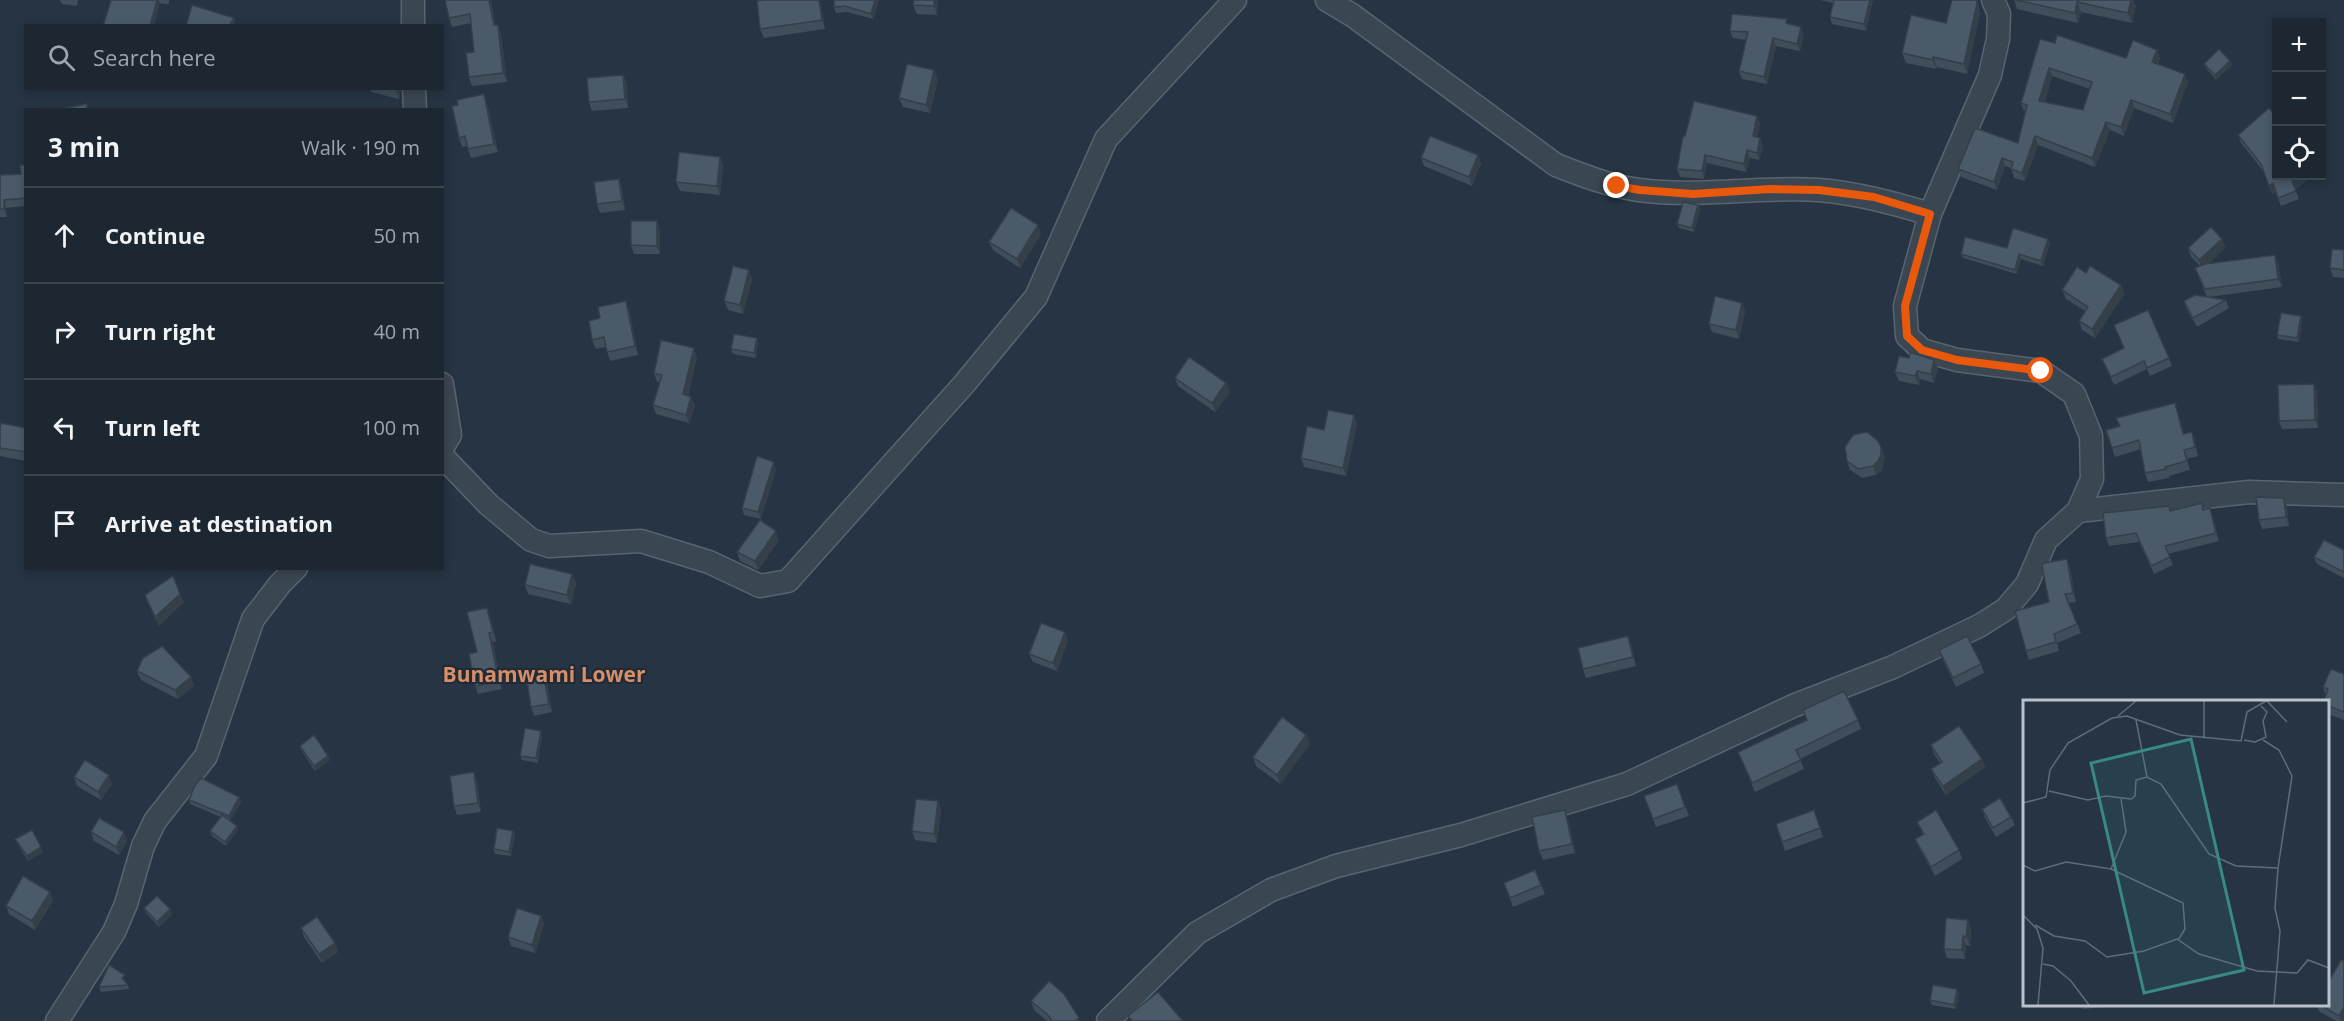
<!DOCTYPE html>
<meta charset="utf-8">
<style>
:root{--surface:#1c2732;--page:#29333e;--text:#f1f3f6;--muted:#a0a5ac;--line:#3a444d}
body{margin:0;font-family:"Open Sans",sans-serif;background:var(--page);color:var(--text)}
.controls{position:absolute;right:18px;top:18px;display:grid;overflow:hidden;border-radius:0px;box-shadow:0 3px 9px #0003}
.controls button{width:54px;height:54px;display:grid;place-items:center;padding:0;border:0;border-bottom:2px solid var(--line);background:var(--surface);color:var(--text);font:30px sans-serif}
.stop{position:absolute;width:18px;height:18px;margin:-14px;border:4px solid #ea580c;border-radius:50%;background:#fff}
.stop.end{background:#ea580c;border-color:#fff;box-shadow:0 2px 6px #0008}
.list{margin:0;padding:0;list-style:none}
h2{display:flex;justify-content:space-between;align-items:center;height:78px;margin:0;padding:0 24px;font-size:26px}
h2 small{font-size:20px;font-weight:400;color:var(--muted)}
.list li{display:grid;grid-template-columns:39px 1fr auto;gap:18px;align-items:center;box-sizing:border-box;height:96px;padding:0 24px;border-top:2px solid var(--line)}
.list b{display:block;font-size:22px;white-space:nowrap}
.list em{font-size:20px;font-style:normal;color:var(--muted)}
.icon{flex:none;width:33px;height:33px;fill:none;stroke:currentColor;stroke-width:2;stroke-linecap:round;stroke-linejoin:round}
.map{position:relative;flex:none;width:2344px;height:1021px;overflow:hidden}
.search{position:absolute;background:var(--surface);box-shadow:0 3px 9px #0003;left:24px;top:24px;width:420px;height:66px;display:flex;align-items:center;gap:15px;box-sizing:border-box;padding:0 21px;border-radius:0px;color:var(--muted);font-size:22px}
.panel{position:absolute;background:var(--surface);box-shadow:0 3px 9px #0003;left:24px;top:108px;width:420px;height:462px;border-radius:0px}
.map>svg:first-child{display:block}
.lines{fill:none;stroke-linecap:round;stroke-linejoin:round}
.street-casing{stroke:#596470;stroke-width:25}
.street{stroke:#3a4652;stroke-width:22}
.wall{fill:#404d5a;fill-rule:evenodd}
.shaded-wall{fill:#343f4a}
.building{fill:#4a5a69;stroke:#343f4a;stroke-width:1.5;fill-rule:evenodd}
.route{stroke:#ea580c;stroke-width:8}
.labels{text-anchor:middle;stroke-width:4.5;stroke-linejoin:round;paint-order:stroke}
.quarter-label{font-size:21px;font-weight:bold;fill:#d88f66;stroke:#1f2b38}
.inset-road{fill:none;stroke:#606c7a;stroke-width:1.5}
.view{fill:#398986;fill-opacity:0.15;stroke:#398986;stroke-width:3}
.inset-edge{fill:none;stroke:#b8c1cc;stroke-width:3}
</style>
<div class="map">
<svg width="2344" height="1021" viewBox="0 0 2344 1021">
<rect width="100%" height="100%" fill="#263443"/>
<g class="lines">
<defs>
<g id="street">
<polyline points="413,0 413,26"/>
<path d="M1327 0 1352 15 1556 165C1584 176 1610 186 1639 190 1699 198 1759 186 1818 190 1857 193 1893 203 1930 214"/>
<polyline points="414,88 415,110"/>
<polyline points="442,384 450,435 442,448"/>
<polyline points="442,456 488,504 531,540 549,546 641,541 709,562 760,586 788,581 965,383 1036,297 1106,139 1235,0"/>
<polyline points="2078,511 2249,492 2344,495"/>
<polyline points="57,1021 114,932 126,904 143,846 155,821 206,756 253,619 280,584 296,568"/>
<polyline points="1108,1021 1197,933 1271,890 1336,866 1461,835 1627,784 1793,706 1893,667 1979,626 2006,609 2027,584 2046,540 2078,511 2092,479 2091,436 2074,394 2041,371 1957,360 1922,350 1907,336 1905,306 1930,214 1990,75 1998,39 1999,14 1993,0"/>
</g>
</defs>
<use href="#street" class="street-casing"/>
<use href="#street" class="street"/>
</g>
<g class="wall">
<polygon points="60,0 78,0 77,6 62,4"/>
<polygon points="111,0 169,0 169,4"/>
<polygon points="491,0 495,25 501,34 507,82 472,86 469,77 474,52 471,23 452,27 449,18"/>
<polygon points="763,0 820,0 825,29 764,38 760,29"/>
<polygon points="834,0 879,0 873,19 847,12 836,13 834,7"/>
<polygon points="914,0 938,0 937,15 917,14 913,5"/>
<polygon points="1820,0 1873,0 1866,31 1832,24 1830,17 1833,3"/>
<polygon points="2014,0 2133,0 2136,6 2132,23 2081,12 2078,23 2017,9"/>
<polygon points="1980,13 1967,74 1937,67 1936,69 1906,63 1902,53 1946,23"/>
<polygon points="1788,24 1804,34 1800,51 1776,46 1767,84 1742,79 1739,71 1747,40 1733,38 1730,31"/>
<path d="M2055 43 2126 58 2157 50 2160 59 2158 64 2188 82 2173 123 2134 108 2124 136 2110 130 2095 167 2038 145 2025 181 2014 178 2011 168 2005 166 1997 190 1961 177 1958 169 2018 143 2026 112 2024 111 2021 103ZM2052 76 2090 89 2083 110 2045 102Z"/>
<polygon points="2230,61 2232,65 2216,80 2206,68 2204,64"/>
<polygon points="623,75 627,84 628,108 592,111 589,102"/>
<polygon points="938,79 930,113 903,107 899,98"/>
<polygon points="370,88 401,88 399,99 371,92"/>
<polygon points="487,103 498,152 471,158 467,146 462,147 459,138"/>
<polygon points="1757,116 1760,124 1757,137 1763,146 1759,160 1750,158 1746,172 1707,163 1704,179 1680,177 1677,169 1685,136"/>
<polygon points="2238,135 2277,176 2314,176 2295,189 2299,199 2281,206 2275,191 2272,194 2264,172 2241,143"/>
<polygon points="1478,155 1481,164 1472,186 1424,166 1421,158"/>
<polygon points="720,157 723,165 720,195 680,191 676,182"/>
<polygon points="26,165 26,206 6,208 7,217 0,217 0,175 21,174"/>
<polygon points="619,179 622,188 625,210 600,213 597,204"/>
<polygon points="1700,209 1694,232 1679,228 1677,224"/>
<polygon points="657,221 660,230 660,254 634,254 631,245"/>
<polygon points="1041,234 1020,268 993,250 989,242"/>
<polygon points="2048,239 2050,243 2043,266 2021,259 2017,274 1963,258 1961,254 2007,248"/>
<polygon points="2222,239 2225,248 2208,264 2278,263 2282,287 2209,297 2226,300 2229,308 2197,327 2187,310 2184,301 2207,297 2195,268 2200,266 2191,257 2188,248"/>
<polygon points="2344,250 2344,278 2333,277 2330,268"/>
<polygon points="2086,273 2121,285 2124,294 2095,338 2082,330 2079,321 2085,311 2066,299 2062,290"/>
<polygon points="752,279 743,314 728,310 724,301"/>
<polygon points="626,301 629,310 638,355 610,361 606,347 596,349 592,340 600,318"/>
<polygon points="1742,303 1745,311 1739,339 1712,332 1709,324"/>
<polygon points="2301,316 2302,320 2299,342 2278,339 2277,335"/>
<polygon points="2114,325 2169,358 2172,366 2150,376 2147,369 2114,385 2102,359 2124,348"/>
<polygon points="757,338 758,342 756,358 733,354 731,349"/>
<polygon points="694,348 697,357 688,396 691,397 695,406 689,423 656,414 653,405 660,382 657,382 654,373"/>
<polygon points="1909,358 1934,360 1938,368 1934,383 1920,379 1919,385 1899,381 1895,372"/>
<polygon points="1175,378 1226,383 1230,392 1215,412 1178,386"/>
<polygon points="2317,393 2318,428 2282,429 2279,421"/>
<polygon points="2178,412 2184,434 2192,432 2198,456 2187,459 2190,470 2169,476 2169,478 2148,482 2145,473 2141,449 2115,457 2112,448"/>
<polygon points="1357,424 1346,476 1304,467 1301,458 1324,430"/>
<polygon points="26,428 26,461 0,456 0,429"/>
<polygon points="1885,456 1884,463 1882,470 1876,475 1862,478 1850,470 1847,461"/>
<polygon points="776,469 761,519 744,515 742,508"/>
<polygon points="2202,503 2204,510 2210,508 2219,541 2168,554 2173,565 2154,574 2139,542 2109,546 2106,538 2171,511"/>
<polygon points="2287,507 2289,526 2262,529 2259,520"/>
<polygon points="779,540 758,570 740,561 737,552"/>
<polygon points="2344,550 2344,578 2317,564 2314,557"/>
<polygon points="2070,567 2076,602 2069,603 2081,633 2057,643 2059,651 2029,660 2026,651 2049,602"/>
<polygon points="572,574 576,583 571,604 528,594 525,585"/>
<polygon points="145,595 184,602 159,626 148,604"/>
<polygon points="490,616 496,641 493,642 502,689 478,694 475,686 477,652"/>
<polygon points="1068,641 1057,671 1033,662 1029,654"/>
<polygon points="1631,645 1636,666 1586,678 1583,669"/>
<polygon points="1939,650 1981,664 1984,673 1956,687 1942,658"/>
<polygon points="137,671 194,686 178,699 141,680"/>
<polygon points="2344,674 2344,720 2328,714 2328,702 2323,687"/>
<polygon points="547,681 552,712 534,716 531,707"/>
<polygon points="1803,710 1858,720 1861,729 1800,759 1804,769 1755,792 1738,752 1807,720"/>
<polygon points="542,735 538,763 522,760 520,756"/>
<polygon points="1306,735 1310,744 1280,784 1256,766 1253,757"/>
<polygon points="1931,745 1982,759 1985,767 1946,795 1935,778 1931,769 1940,763 1934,754"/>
<polygon points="300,746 328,756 330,760 315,771 301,750"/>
<polygon points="74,777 112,784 101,800 77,786"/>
<polygon points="477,781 481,812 457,815 454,806"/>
<polygon points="1677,784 1689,816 1656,827 1644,796"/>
<polygon points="239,797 241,802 230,821 238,830 226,846 212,836 210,831 221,817 190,804 189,800"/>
<polygon points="938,801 941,810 937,843 915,840 912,831"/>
<polygon points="1982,809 2011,817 2015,825 1996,837 1985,818"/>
<polygon points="1814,810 1823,837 1785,851 1776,824"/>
<polygon points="1568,819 1575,853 1543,860 1539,851"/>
<polygon points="1917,822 1959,850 1962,859 1935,876 1919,848 1915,839 1923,835"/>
<polygon points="513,831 515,835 511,856 495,854 494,849"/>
<polygon points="91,832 127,841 119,855 94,841"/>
<polygon points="15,839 43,852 28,861 17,843"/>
<polygon points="1535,870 1545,894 1513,907 1504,883"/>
<polygon points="53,901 35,930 9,914 6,906"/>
<polygon points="144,908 172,914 159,927 146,913"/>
<polygon points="541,916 544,924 535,953 511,946 508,937"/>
<polygon points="1968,920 1971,929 1970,946 1966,945 1965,959 1947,958 1944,949"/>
<polygon points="301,928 335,943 338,952 322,963 304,937"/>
<polygon points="126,980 125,981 128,985 129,989 101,992 99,987"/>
<polygon points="1959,994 1956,1009 1932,1005 1930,1000"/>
<polygon points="1031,1001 1080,1021 1047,1021 1034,1010"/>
<polygon points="2081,1005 2106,1005 2106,1007 2083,1009"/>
<polygon points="2317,1005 2328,1005 2344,1021 2336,1021 2319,1011"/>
</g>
<g class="shaded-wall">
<polygon points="157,0 159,0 160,3 154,26 150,26"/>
<polygon points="489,0 491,0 497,34 494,25"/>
<polygon points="819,0 820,0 825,29 822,20"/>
<polygon points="875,0 879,0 873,19 871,14"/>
<polygon points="934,0 938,0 937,15 934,6"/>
<polygon points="1870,0 1873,0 1866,31 1864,24"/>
<polygon points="1976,0 1978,0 1980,13 1967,74 1964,64"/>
<polygon points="2131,0 2133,0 2136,6 2132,23 2128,13"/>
<polygon points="2077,2 2081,12 2078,23 2075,13"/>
<polygon points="234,18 235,22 234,26 229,26"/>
<polygon points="498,25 501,34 507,82 503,73"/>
<polygon points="1801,27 1804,34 1800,51 1797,44"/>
<polygon points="1773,38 1776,46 1767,84 1764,77"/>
<polygon points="2157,50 2160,59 2155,70 2152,62"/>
<polygon points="1933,57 1937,67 1936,69 1933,60"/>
<polygon points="2230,61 2232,65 2216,80 2215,75"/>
<polygon points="2049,68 2052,76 2042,110 2039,101"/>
<polygon points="934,70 938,79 930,113 926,105"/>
<polygon points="2185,74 2188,82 2173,123 2170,114"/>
<polygon points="623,75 627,84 628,108 625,99"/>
<polygon points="396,88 401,88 399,99 396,90"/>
<polygon points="484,94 487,103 498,152 494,144"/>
<polygon points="2131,100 2134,108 2124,136 2121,127"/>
<polygon points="1757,116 1760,124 1755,144 1753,136"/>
<polygon points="2106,122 2110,130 2095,167 2092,158"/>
<polygon points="2035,136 2038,145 2025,181 2022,173"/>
<polygon points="1760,138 1763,146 1759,160 1757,153"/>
<polygon points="1747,150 1750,158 1746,172 1744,164"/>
<polygon points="1478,155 1481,164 1472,186 1469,177"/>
<polygon points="1705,155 1707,163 1704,179 1702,171"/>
<polygon points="720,157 723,165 720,195 717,186"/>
<polygon points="2002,158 2005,166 1997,190 1994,182"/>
<polygon points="2300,176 2314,176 2295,189 2292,181"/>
<polygon points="619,179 622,188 625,210 622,201"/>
<polygon points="2273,183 2275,191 2272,194 2269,186"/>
<polygon points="4,200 6,208 7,217 4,209"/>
<polygon points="1698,205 1700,209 1694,232 1692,228"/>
<polygon points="657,221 660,230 660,254 657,246"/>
<polygon points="1038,225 1041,234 1020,268 1017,259"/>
<polygon points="2048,239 2050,243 2043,266 2041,261"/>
<polygon points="2222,239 2225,248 2202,269 2199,260"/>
<polygon points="2019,254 2021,259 2017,274 2015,270"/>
<polygon points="2275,255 2278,263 2282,287 2278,279"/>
<polygon points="749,270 752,279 743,314 740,305"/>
<polygon points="2121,285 2124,294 2095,338 2092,329"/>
<polygon points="626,301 629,310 638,355 635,346"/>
<polygon points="1742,303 1745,311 1739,339 1736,330"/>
<polygon points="2301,316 2302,320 2299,342 2297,338"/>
<polygon points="757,338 758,342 756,358 754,353"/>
<polygon points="694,348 697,357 686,403 683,394"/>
<polygon points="1934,360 1938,368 1934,383 1931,374"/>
<polygon points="1917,371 1920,379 1919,385 1915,376"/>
<polygon points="1226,383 1230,392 1215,412 1212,403"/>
<polygon points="2314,384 2317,393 2318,428 2315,420"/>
<polygon points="691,397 695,406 689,423 686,415"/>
<polygon points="2175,403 2178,412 2186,443 2183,434"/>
<polygon points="1354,415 1357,424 1346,476 1343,468"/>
<polygon points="2192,432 2195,440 2198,456 2195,447"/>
<polygon points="1881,447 1885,456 1884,463 1882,470 1876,475 1873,466"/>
<polygon points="774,462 776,469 761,519 758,512"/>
<polygon points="2284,498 2287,507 2289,526 2286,517"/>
<polygon points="2210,508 2213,516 2219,541 2216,533"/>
<polygon points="776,531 779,540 758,570 755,561"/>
<polygon points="2067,559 2070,567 2076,602 2073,593"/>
<polygon points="572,574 576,583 571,604 567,595"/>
<polygon points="180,594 184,602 159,626 155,617"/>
<polygon points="487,608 490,616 496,641 493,632"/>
<polygon points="1065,632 1068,641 1057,671 1053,663"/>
<polygon points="489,633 493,642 502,689 499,681"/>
<polygon points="1628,636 1631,645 1636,666 1633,657"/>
<polygon points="543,672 547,681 552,712 549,704"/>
<polygon points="191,677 194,686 178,699 175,690"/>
<polygon points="541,731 542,735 538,763 536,758"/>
<polygon points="1306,735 1310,744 1280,784 1277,775"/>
<polygon points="328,756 330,760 315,771 314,766"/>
<polygon points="1982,759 1985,767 1946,795 1943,786"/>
<polygon points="474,772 477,781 481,812 478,803"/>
<polygon points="109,775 112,784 101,800 98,792"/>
<polygon points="239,797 241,802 230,821 229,816"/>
<polygon points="938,801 941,810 937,843 934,834"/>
<polygon points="1565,810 1568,819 1575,853 1572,844"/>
<polygon points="237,826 238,830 226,846 225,842"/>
<polygon points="513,831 515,835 511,856 509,852"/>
<polygon points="124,832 127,841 119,855 116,847"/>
<polygon points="41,847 43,852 28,861 27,856"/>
<polygon points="50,892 53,901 35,930 32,921"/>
<polygon points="170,909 172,914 159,927 157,922"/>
<polygon points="541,916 544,924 535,953 532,945"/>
<polygon points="1968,920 1971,929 1970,946 1966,937"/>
<polygon points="1963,936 1966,945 1965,959 1962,950"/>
<polygon points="335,943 338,952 322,963 319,954"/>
<polygon points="1957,989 1959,994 1956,1009 1954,1005"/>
<polygon points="2344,1007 2344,1021 2341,1021 2339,1016"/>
</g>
<g class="building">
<polygon points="111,0 157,0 150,26 103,26"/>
<polygon points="445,0 489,0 494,25 498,25 503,73 469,77 466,53 474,52 470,14 449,18"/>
<polygon points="763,0 819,0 822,20 760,29 757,1"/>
<polygon points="834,0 875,0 871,14 845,6 834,7"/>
<polygon points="914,0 934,0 934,6 913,5"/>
<polygon points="1834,0 1870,0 1864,24 1830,17"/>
<polygon points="1952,0 1976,0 1977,3 1964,64 1933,57 1933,60 1902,53 1911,15 1946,23"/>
<polygon points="2016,0 2131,0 2128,13 2077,2 2075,13"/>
<polygon points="192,5 234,18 229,26 186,26"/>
<polygon points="1732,14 1787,19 1786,23 1801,27 1797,44 1773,38 1764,77 1739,71 1748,32 1730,31"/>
<path d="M2057 35 2126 58 2133 40 2157 50 2152 62 2185 74 2170 114 2131 100 2121 127 2106 122 2092 158 2035 136 2022 173 2011 169 2013 162 2002 158 1994 182 1958 169 1975 128 2018 143 2027 105 2021 103 2040 39 2055 43ZM2049 68 2092 82 2083 110 2039 101Z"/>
<polygon points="2219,49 2230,61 2215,75 2204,64"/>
<polygon points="907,64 934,70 926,105 899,98"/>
<polygon points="623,75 625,99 589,102 587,78"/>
<polygon points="484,94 494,144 468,149 465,136 459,138 452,106 458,105 457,100"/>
<polygon points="1694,101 1757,116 1753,136 1760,138 1757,153 1747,150 1744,164 1705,155 1702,171 1677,169 1683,136 1685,136"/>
<polygon points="87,104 87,110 65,110 65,108"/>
<polygon points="2269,108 2277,117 2277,176 2300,176 2292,181 2296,191 2278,198 2273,183 2269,186 2261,164 2238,135"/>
<polygon points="1430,136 1478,155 1469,177 1421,158"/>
<polygon points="679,152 720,157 717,186 676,182"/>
<polygon points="20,165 26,165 26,198 4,200 4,209 0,209 0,175 21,174"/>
<polygon points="619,179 622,201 597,204 594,182"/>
<polygon points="1683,202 1698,205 1692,228 1677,224"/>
<polygon points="1011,208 1038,225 1017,259 989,242"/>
<polygon points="631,221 657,221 657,246 631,245"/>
<polygon points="2211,227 2222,239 2199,260 2188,248"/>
<polygon points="2013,228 2048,239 2041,261 2019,254 2015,270 1961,254 1965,237 2007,248"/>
<polygon points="2332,249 2344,250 2344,270 2330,268"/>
<polygon points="2275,255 2278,279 2205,289 2195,268 2205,264"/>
<polygon points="733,266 749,270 740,305 724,301"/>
<polygon points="2090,266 2121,285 2092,329 2079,321 2088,307 2062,290 2077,267 2086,273"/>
<polygon points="2195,295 2226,300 2193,318 2184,301"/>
<polygon points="1715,296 1742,303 1736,330 1709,324"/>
<polygon points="626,301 635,346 607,352 604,337 592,340 589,321 600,318 598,307"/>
<polygon points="2148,310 2169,358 2147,368 2144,361 2111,377 2102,359 2124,348 2114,325"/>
<polygon points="2281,313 2301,316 2297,338 2277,335"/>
<polygon points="734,334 757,338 754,353 731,349"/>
<polygon points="661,340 694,348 683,394 691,397 686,415 653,405 662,375 654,373"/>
<polygon points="1910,352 1934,360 1931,374 1917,371 1915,376 1895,372 1899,356 1909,358"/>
<polygon points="1189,357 1226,383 1212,403 1175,378"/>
<polygon points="2314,384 2315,420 2279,421 2278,385"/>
<polygon points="2175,403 2183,434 2192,432 2195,447 2184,450 2187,461 2165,467 2166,469 2145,473 2139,440 2112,448 2106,430 2120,426 2116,418"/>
<polygon points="1328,410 1354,415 1343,468 1301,458 1307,426 1324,430"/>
<polygon points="1,423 26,428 26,452 0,448 0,429"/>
<polygon points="1867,432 1878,441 1881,447 1881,454 1878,461 1873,466 1859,469 1847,461 1845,447 1853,435"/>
<polygon points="757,456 774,462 758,512 742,508"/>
<polygon points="2256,497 2284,498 2286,517 2259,520"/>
<polygon points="2202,503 2203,510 2210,508 2216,533 2165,546 2170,557 2151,566 2136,533 2106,538 2103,513 2169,506 2170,511"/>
<polygon points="760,520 776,531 755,561 737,552"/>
<polygon points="2324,540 2344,550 2344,572 2314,557"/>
<polygon points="2067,559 2073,593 2065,594 2077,624 2054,634 2056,642 2026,651 2015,611 2049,602 2042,566 2044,563"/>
<polygon points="530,564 572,574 567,595 525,585"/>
<polygon points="173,576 180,594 155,617 145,595"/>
<polygon points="487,608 493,632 489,633 499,681 475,686 469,654 477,652 467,612"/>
<polygon points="1041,623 1065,632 1053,663 1029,654"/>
<polygon points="1628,636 1633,657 1583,669 1578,648"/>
<polygon points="1967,636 1981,664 1953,678 1939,650"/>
<polygon points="162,646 191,677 175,690 137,671 143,658"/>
<polygon points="2331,669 2344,674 2344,712 2328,706 2328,702 2324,702 2328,689 2323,687"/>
<polygon points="543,672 549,704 531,707 526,675"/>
<polygon points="1844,691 1858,720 1796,750 1801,760 1752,783 1738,752 1807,720 1803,710"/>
<polygon points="1282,717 1306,735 1277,775 1253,757"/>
<polygon points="1959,726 1982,759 1943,786 1931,769 1942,762 1931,745"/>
<polygon points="525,728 541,731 536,758 520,756"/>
<polygon points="314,735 328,756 314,766 300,746"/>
<polygon points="85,760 109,775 98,792 74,777"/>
<polygon points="474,772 478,803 454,806 450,776"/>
<polygon points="201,778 239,797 229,816 189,800 194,787"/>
<polygon points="1677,784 1685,807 1653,819 1644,796"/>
<polygon points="2000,798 2011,817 1993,828 1982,809"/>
<polygon points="916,799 938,801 934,834 912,831"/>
<polygon points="1565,810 1572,844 1539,851 1532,817"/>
<polygon points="1814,810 1820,828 1782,842 1776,824"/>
<polygon points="1936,810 1959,850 1931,867 1915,839 1924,834 1917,822"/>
<polygon points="222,815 237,826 225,842 210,831"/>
<polygon points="99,818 124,832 116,847 91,832"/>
<polygon points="497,828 513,831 509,852 494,849"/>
<polygon points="32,830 41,847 27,856 15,839"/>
<polygon points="1535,870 1541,885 1510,898 1504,883"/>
<polygon points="23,876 50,892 32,921 6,906"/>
<polygon points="157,896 170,909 157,922 144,908"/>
<polygon points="517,908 541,916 532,945 508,937"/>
<polygon points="317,917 335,943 319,954 301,928"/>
<polygon points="1946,918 1968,920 1966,937 1963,936 1962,950 1944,949"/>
<polygon points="2341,960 2344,961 2344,1007 2339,1016 2320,1005 2328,1005 2328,983"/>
<polygon points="109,965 125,975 122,978 128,985 99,987"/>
<polygon points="1049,981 1064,994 1079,1018 1075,1021 1052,1021 1049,1016 1031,1001"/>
<polygon points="1933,985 1957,989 1954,1005 1930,1000"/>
<polygon points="1158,992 1183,1021 1132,1021 1128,1016"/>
</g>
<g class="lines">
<polyline class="route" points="1617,186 1640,190 1693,194 1770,189 1819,190 1874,197 1930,214 1905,306 1907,336 1922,350 1957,360 2041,371"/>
</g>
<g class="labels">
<g class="quarter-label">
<text x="544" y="682">Bunamwami Lower</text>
</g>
</g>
<g transform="translate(2023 700)">
<rect width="306" height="306" fill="#263443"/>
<path class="inset-road" d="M244 1 264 22M95 16 113 1M113 20 124 77M181 38V1M221 40 232 42 243 37 240 21 244 12 238 6M240 40 256 50 269 76 255 168 252 208 257 231 251 305M26 91 65 100 83 96 108 99 112 96 113 80 124 77 138 84 186 154 213 166 255 168M0 103 23 97 27 70 45 43 89 18 104 16 157 35 218 41 224 12 243 1M0 165 12 171 43 162 88 169 103 132 98 99M88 169 160 203 162 229 155 240M0 215 14 229 20 248 15 305M12 225 31 236 62 241 84 257 121 251 154 239 176 254 234 271 274 273 285 260 306 268M20 264 30 266 48 281 66 305"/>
<path class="view" d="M168 39 221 270 121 293 68 63Z"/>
<rect width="306" height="306" class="inset-edge"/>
</g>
</svg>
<div class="controls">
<button>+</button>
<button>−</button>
<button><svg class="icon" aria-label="locate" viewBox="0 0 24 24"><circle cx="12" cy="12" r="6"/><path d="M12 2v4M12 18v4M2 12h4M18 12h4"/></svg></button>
</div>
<div class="stop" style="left:2041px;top:371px"></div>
<div class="stop end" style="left:1617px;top:186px"></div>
<div class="search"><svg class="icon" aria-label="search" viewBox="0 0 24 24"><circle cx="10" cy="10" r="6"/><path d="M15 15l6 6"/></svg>Search here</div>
<section class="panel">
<h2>3 min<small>Walk · 190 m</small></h2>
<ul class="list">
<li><svg class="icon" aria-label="ahead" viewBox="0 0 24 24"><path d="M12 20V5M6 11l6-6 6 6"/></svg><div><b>Continue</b></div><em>50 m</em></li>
<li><svg class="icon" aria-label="right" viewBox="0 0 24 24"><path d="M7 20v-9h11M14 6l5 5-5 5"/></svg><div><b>Turn right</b></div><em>40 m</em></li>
<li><svg class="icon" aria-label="left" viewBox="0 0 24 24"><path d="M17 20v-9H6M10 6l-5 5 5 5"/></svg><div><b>Turn left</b></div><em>100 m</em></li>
<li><svg class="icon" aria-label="arrive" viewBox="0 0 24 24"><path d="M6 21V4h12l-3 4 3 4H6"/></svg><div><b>Arrive at destination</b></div></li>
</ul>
</section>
</div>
